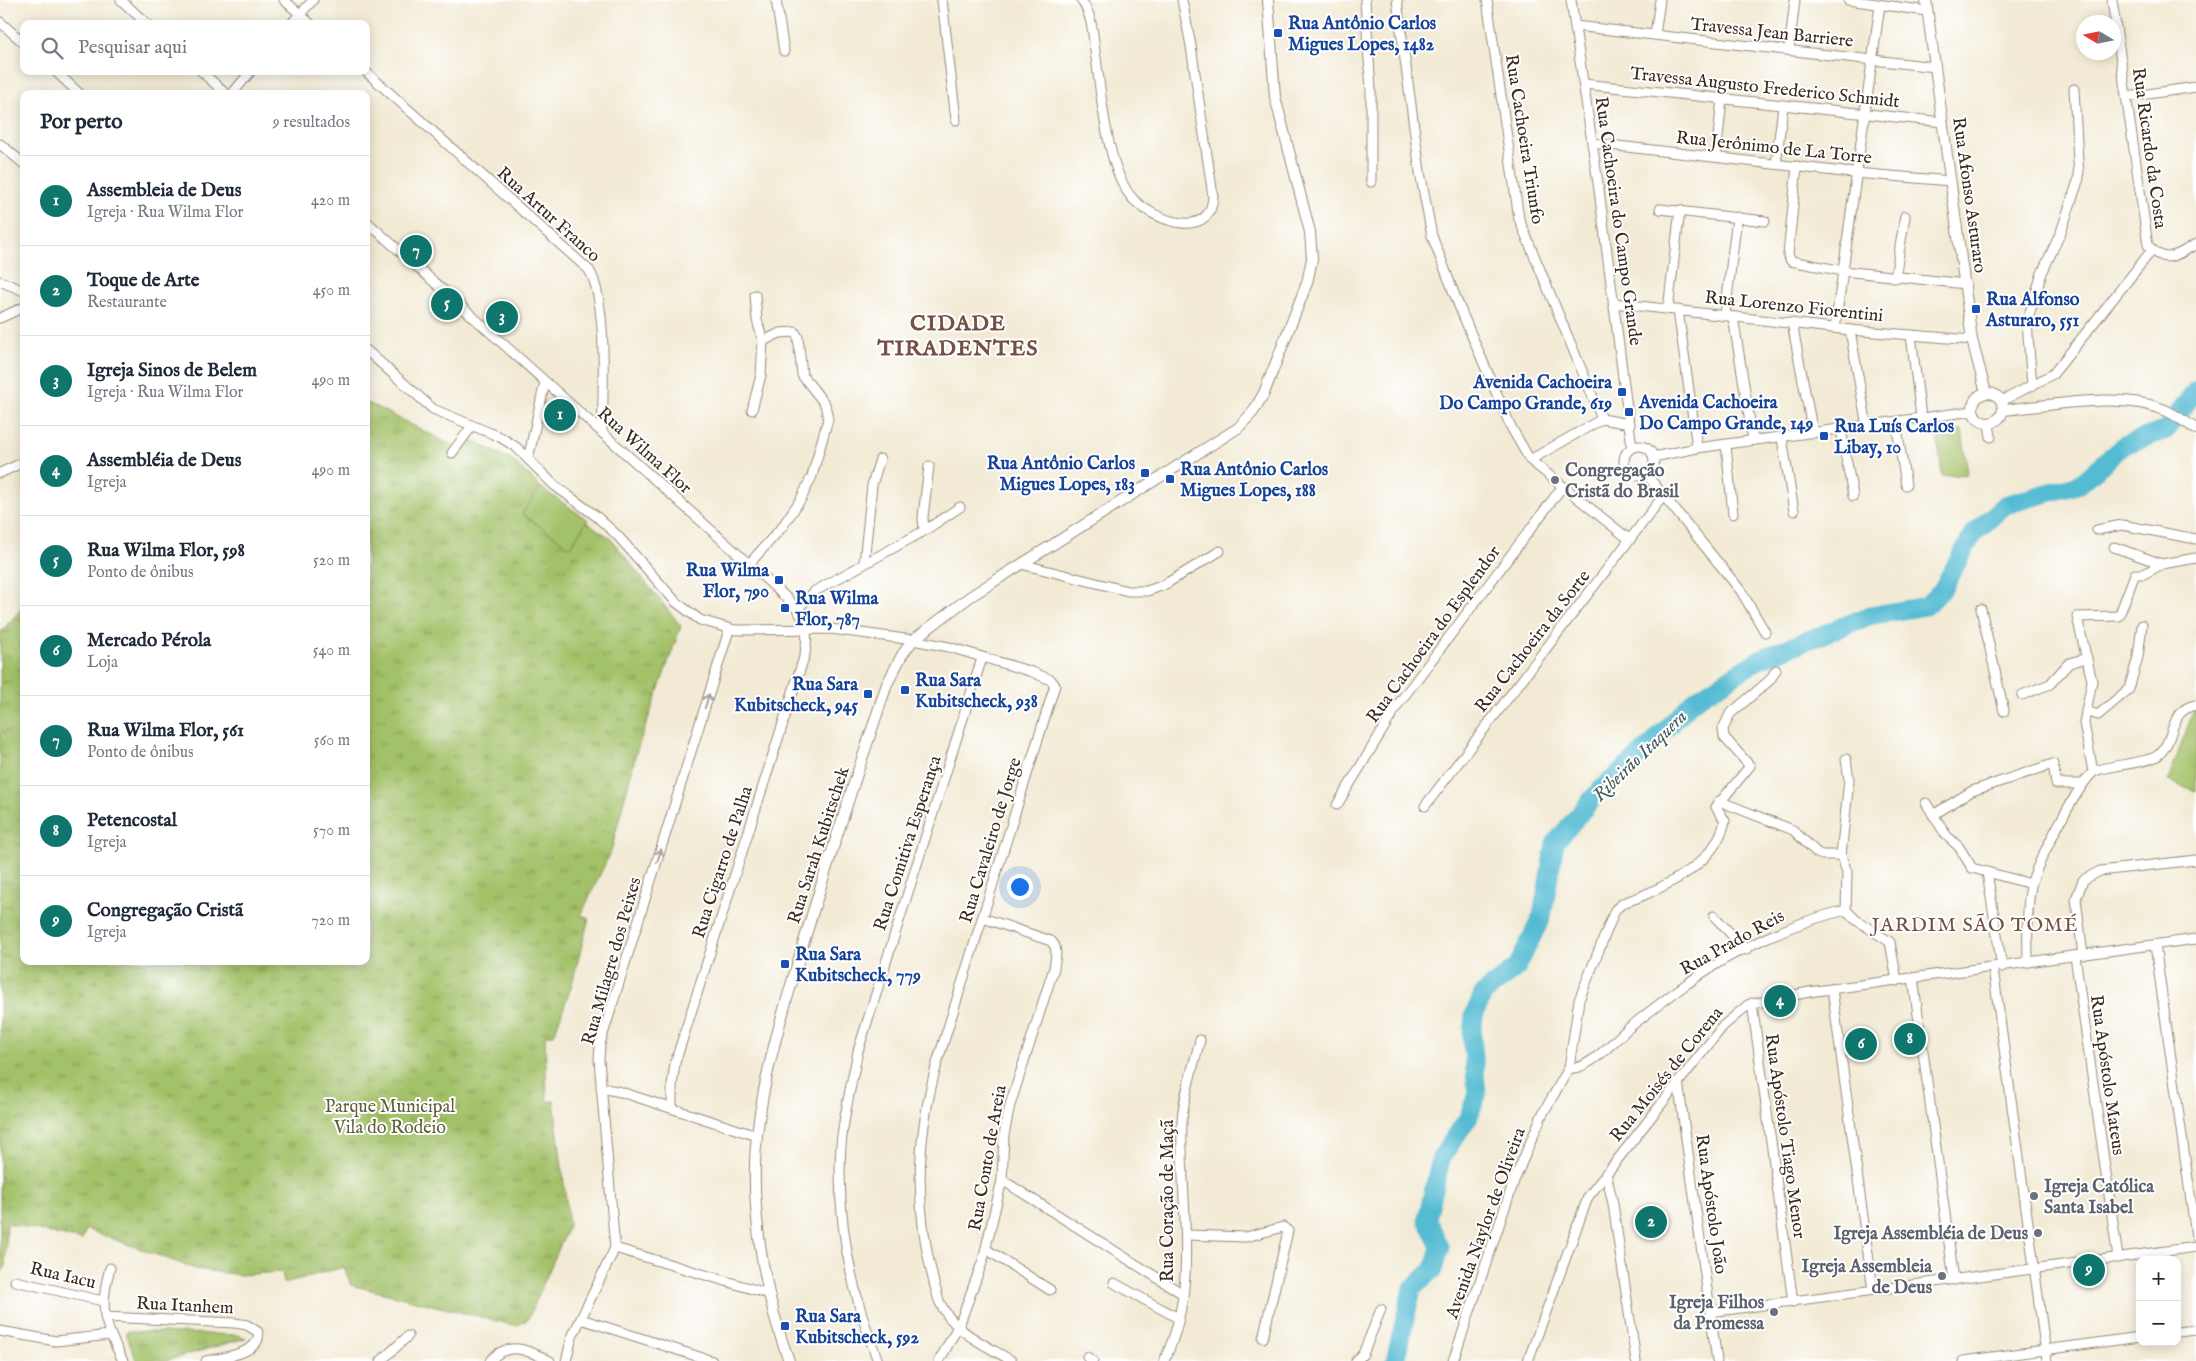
<!DOCTYPE html>
<html lang="pt">
<meta charset="utf-8">
<style>
:root{--surface:#fff;--page:#f6f6f7;--text:#1f2937;--muted:#747a83;--line:#e0e1e3;--accent:#0f766e}
body{margin:0;font-family:"IM FELL English",serif;background:var(--page);color:var(--text)}
.controls{position:absolute;right:15px;bottom:15px;display:grid;overflow:hidden;border-radius:10px;box-shadow:0 2px 12px #0003}
.controls button{width:45px;height:45px;display:grid;place-items:center;padding:0;border:0;border-bottom:1px solid var(--line);background:var(--surface);color:var(--text);font:25px sans-serif}
.compass{position:absolute;left:2076px;top:15px;width:45px;height:45px;border-radius:50%;background:var(--surface);box-shadow:0 2px 12px #0003;rotate:280deg}
.you{position:absolute;left:1019px;top:886px;width:18px;height:18px;margin:-12px;border:4px solid #fff;border-radius:50%;background:#1a73e8;box-shadow:0 0 0 8px #1a73e833}
.badge{display:grid;place-items:center;width:32px;height:32px;border-radius:50%;background:var(--accent);color:#fff;font-size:16px;font-weight:700}
.pin{position:absolute;translate:-50% -50%;border:2px solid #fff;box-shadow:0 1px 5px #0006}
.list{margin:0;padding:0;list-style:none}
h2{display:flex;justify-content:space-between;align-items:center;height:65px;margin:0;padding:0 20px;font-size:21px}
h2 small{font-size:16px;font-weight:400;color:var(--muted)}
.list li{display:grid;grid-template-columns:32px 1fr auto;gap:15px;align-items:center;box-sizing:border-box;height:90px;padding:0 20px;border-top:1px solid var(--line)}
.list b{display:block;font-size:19px;white-space:nowrap}
.list p{margin:0;font-size:16px;white-space:nowrap;color:var(--muted)}
.list em{font-size:16px;font-style:normal;color:var(--muted)}
.icon{flex:none;width:28px;height:28px;fill:none;stroke:currentColor;stroke-width:2;stroke-linecap:round;stroke-linejoin:round}
.map{position:relative;flex:none;width:2196px;height:1361px;overflow:hidden}
.search{position:absolute;background:var(--surface);box-shadow:0 2px 12px #0003;left:20px;top:20px;width:350px;height:55px;display:flex;align-items:center;gap:12px;box-sizing:border-box;padding:0 18px;border-radius:10px;color:var(--muted);font-size:19px}
.panel{position:absolute;background:var(--surface);box-shadow:0 2px 12px #0003;left:20px;top:90px;width:350px;height:875px;border-radius:10px}
.map>svg:first-child{display:block}
.park{fill:url(#park-tufts);stroke:#6f7643}
.pitch{fill:#a3c168;stroke:#6f7643}
.lines{fill:none;stroke-linecap:round;stroke-linejoin:round}
.river{stroke:#55bbd3;stroke-width:19}
.minor-casing{stroke:#968a79;stroke-width:11}
.tertiary-casing{stroke:#968a79;stroke-width:12}
.minor{stroke:#fff;stroke-width:9}
.tertiary{stroke:#fff;stroke-width:10}
.oneway{stroke:#a79f9a}
.transit-dot{fill:#1a4fb4;stroke:#fff;stroke-width:2}
.worship-dot{fill:#6b7280;stroke:#fff;stroke-width:2}
.labels{text-anchor:middle;stroke-width:4;stroke-linejoin:round;paint-order:stroke}
.transit-label{font-size:18px;font-weight:bold;fill:#164399;stroke:#fff;text-anchor:start}
.street-label{font-size:18px;fill:#3b2a1e;stroke:#fff}
.worship-label{font-size:18px;font-weight:bold;fill:#5b616d;stroke:#fff;text-anchor:end}
.park-label{font-size:18px;fill:#5f5f38;stroke:#fff}
.water-label{font-size:19px;font-style:italic;fill:#445d5d;stroke:#fff}
.quarter-label{font-size:20px;letter-spacing:1px;fill:#765047;stroke:#fff}
.district-label{font-size:22px;font-weight:bold;letter-spacing:1px;fill:#765047;stroke:#fff}
</style>
<div class="map">
<svg width="2196" height="1361" viewBox="0 0 2196 1361">
<defs>
<pattern id="park-tufts" width="24" height="20" patternUnits="userSpaceOnUse" patternTransform="scale(1.25)"><rect width="24" height="20" fill="#a3c168"/><path d="M3 7l-1-3M5 7V3M7 7l1-3M15 17l-1-3M17 17v-4M19 17l1-3" fill="none" stroke="#869d55"/></pattern>
</defs>
<rect width="100%" height="100%" fill="#fff"/>
<filter id="ink" filterUnits="userSpaceOnUse"><feTurbulence type="fractalNoise" baseFrequency=".02" numOctaves="2"/><feDisplacementMap in="SourceGraphic" scale="10" xChannelSelector="R" yChannelSelector="G"/><feConvolveMatrix kernelMatrix="1 2 1 2 8 2 1 2 1" color-interpolation-filters="sRGB"/></filter>
<filter id="wash" filterUnits="userSpaceOnUse"><feTurbulence type="fractalNoise" baseFrequency=".0096" numOctaves="4" result="noise"/><feDisplacementMap in="SourceGraphic" scale="20" xChannelSelector="R" yChannelSelector="G"/><feGaussianBlur stdDeviation="1.12" result="paint"/><feColorMatrix in="noise" values="0 0 0 0 0 0 0 0 0 0 0 0 0 0 0 0 0 1.4 0 .05"/><feComposite in="paint" operator="in"/></filter>
<g filter="url(#wash)">
<rect width="100%" height="100%" fill="#f2ead4"/>
<g class="park">
<polygon points="366,402 462,450 470,440 511,459 556,501 610,538 681,626 637,750 611,851 581,915 589,918 571,987 554,1035 545,1035 547,1101 554,1101 569,1225 528,1319 517,1326 351,1285 344,1267 284,1283 282,1272 239,1275 196,1269 86,1229 82,1240 7,1223 5,1268 0,1274 0,633 24,606 24,961 366,961"/>
<polygon points="128,1331 238,1335 246,1338 164,1361 137,1361 125,1333"/>
</g>
<g class="pitch">
<polygon points="1962,430 1968,474 1942,476 1937,432"/>
<polygon points="540,487 588,520 570,547 522,514"/>
<polygon points="2194,709 2196,710 2196,791 2168,781"/>
</g>
<g class="lines">
<polyline class="river" points="1395,1361 1412,1289 1434,1269 1440,1247 1427,1219 1441,1158 1468,1118 1477,1095 1472,1035 1474,1015 1483,994 1517,967 1542,916 1555,843 1598,792 1650,746 1692,702 1760,659 1869,616 1926,606 1942,590 1973,534 2005,505 2080,484 2124,445 2166,430 2196,390"/>
</g>
</g>
<g filter="url(#ink)">
<g class="lines">
<defs>
<g id="minor">
<polyline points="121,0 147,24"/>
<polyline points="284,0 311,24"/>
<polyline points="776,0 784,51"/>
<polyline points="942,0 956,120"/>
<path d="M1081 0C1092 14 1093 34 1095 51 1101 89 1106 172 1134 200 1154 220 1211 242 1213 196L1191 46 1182 0"/>
<polyline points="1365,0 1371,90 1371,182"/>
<polyline points="1397,0 1420,172 1432,236 1459,306 1511,427 1530,460 1630,540"/>
<polyline points="1487,0 1519,219 1602,419"/>
<polyline points="1571,0 1599,190 1632,447"/>
<polyline points="1848,0 1927,11"/>
<path d="M2112 0 2148 245C2165 266 2177 255 2196 244"/>
<polyline points="0,22 24,43"/>
<polyline points="291,24 313,0"/>
<polyline points="1575,26 1935,67"/>
<polyline points="1655,35 1660,0"/>
<polyline points="1789,50 1795,0"/>
<polyline points="55,71 80,94"/>
<polyline points="201,71 226,94"/>
<path d="M365 71 589 270C608 300 603 396 602 433"/>
<polyline points="1584,84 1943,122"/>
<polyline points="232,94 251,71"/>
<polyline points="2127,97 2196,87"/>
<polyline points="1592,143 1843,172 1951,181"/>
<polyline points="0,144 24,164"/>
<polyline points="1716,157 1722,99"/>
<polyline points="1776,164 1783,106"/>
<polyline points="1797,166 1788,255 1791,261 1843,271 1966,284"/>
<polyline points="1660,209 1765,221"/>
<path d="M366 221 769 582C795 606 812 615 805 654L675 1063 672 1086V1107"/>
<polyline points="1895,278 1905,216"/>
<polyline points="0,281 24,291"/>
<polyline points="755,295 757,320 763,341"/>
<polyline points="1613,303 1850,330 1972,340"/>
<polyline points="1668,309 1680,210"/>
<polyline points="1678,310 1697,448"/>
<polyline points="1725,315 1737,217"/>
<polyline points="1733,317 1753,440"/>
<polyline points="0,318 24,307"/>
<polyline points="1792,323 1813,433"/>
<polyline points="1835,328 1880,5"/>
<polyline points="1850,330 1867,426"/>
<polyline points="1911,335 1921,417"/>
<path d="M366 350 433 409 500 437 516 447 554 485 596 516 617 535 676 602 700 620 735 630 831 629 913 640 949 647 1032 672 1051 680 1055 685 938 1060C914 1144 914 1217 939 1301 953 1332 984 1344 1012 1361"/>
<polyline points="2032,386 2027,322 2042,273 2061,232 2079,178 2074,89"/>
<polyline points="2002,401 2053,374 2152,250"/>
<polyline points="1896,422 1906,485"/>
<polyline points="1989,423 1991,437"/>
<polyline points="1841,430 1853,496"/>
<polyline points="1782,438 1794,511"/>
<polyline points="1726,445 1733,514"/>
<circle cx="1639" cy="461" r="15"/>
<polyline points="452,453 472,426"/>
<polyline points="1653,457 1697,448 1973,411"/>
<polyline points="528,459 545,382"/>
<polyline points="1530,460 1602,419 1630,424"/>
<polyline points="0,473 24,462"/>
<polyline points="1646,474 1741,591 1765,632"/>
<polyline points="2097,530 2122,525 2196,539"/>
<polyline points="924,531 923,517 929,466"/>
<polyline points="2114,547 2162,564"/>
<polyline points="864,563 872,485 880,459"/>
<polyline points="749,564 782,527 801,499 812,476 828,419 825,404 802,375 798,337 795,332 780,333 763,341 761,375 752,410"/>
<polyline points="1021,564 1128,591 1147,591 1164,585 1220,551"/>
<polyline points="797,609 815,591 924,531 960,507"/>
<polyline points="1981,609 2004,711"/>
<polyline points="2022,695 2050,684 2069,663 2087,658"/>
<polyline points="2086,711 2098,715 2129,689 2138,657 2142,625"/>
<polyline points="2093,772 2084,723 2092,681 2077,617 2119,616 2135,574 2144,574 2162,564 2196,558"/>
<polyline points="1719,801 1793,830 1817,853 1822,855 1841,855 1847,872 1846,910"/>
<polyline points="1926,803 1946,835 1959,847 1972,868 2031,884"/>
<polyline points="1337,805 1399,703 1563,486"/>
<polyline points="1425,806 1664,495"/>
<polyline points="1933,815 1972,791 2053,764 2056,784 2081,784"/>
<polyline points="1841,855 1849,780 1846,759"/>
<polyline points="1987,872 2002,967"/>
<polyline points="1846,910 1856,920 1890,942 1897,981"/>
<polyline points="1714,916 1746,950"/>
<polyline points="2155,945 2196,1236"/>
<polyline points="2083,955 2076,899 2083,880 2100,871 2196,860"/>
<polyline points="2075,956 2118,1258"/>
<path d="M2028 961C2028 936 2026 911 2031 886 2034 868 2081 778 2095 771 2110 765 2147 763 2157 756 2177 741 2167 710 2196 705"/>
<polyline points="1993,968 2047,1361"/>
<polyline points="1913,978 1954,1280"/>
<polyline points="1832,989 1873,1290"/>
<polyline points="1752,1003 1793,1302"/>
<path d="M1569 1068C1589 1071 1614 1040 1630 1027 1649 1012 1668 997 1688 983 1731 951 1794 922 1846 910"/>
<polyline points="1678,1081 1717,1361"/>
<polyline points="601,1088 621,1092 757,1136"/>
<polyline points="1606,1173 1613,1204 1636,1361"/>
<polyline points="1002,1180 1183,1294"/>
<polyline points="1186,1235 1246,1237 1283,1227 1288,1231 1263,1338"/>
<polyline points="615,1248 769,1294"/>
<polyline points="986,1249 1050,1290"/>
<path d="M110 1268C98 1310 105 1324 123 1361"/>
<polyline points="15,1281 103,1301"/>
<polyline points="1114,1283 1178,1318"/>
<polyline points="1710,1312 2196,1247"/>
<path d="M105 1317 235 1323 247 1325 258 1332C263 1353 221 1358 206 1361"/>
<polyline points="581,1319 712,1361"/>
<polyline points="0,1331 56,1341 110,1335"/>
<polyline points="2177,1332 2196,1330"/>
<polyline points="1087,1357 1093,1361"/>
<polyline points="381,1361 408,1336"/>
<path d="M490 1361C508 1340 528 1350 550 1361"/>
<polyline points="566,1361 572,1337 615,1248 599,1060 600,1044 729,630"/>
<path d="M878 1361C851 1292 836 1220 841 1145 844 1113 852 1082 858 1051L982 658"/>
<path d="M939 1361 960 1323 983 1260 1002 1180 1004 1135 1010 1105 1054 968C1055 959 1059 948 1051 941L983 918"/>
<path d="M1164 1361C1201 1285 1179 1201 1182 1121 1183 1096 1194 1065 1200 1040"/>
<polyline points="1356,1361 1363,1354 1381,1309"/>
<path d="M1453 1361 1514 1181 1542 1115 1569 1068 1579 1000 1615 910C1624 900 1631 901 1642 896 1676 881 1716 861 1725 821L1716 807 1750 766 1724 737 1723 729 1730 714 1770 680 1776 670"/>
<polyline points="1528,1361 1588,1197 1723,1026 1748,1005 1809,992 2196,939"/>
<polyline points="1963,1361 2140,1337"/>
</g>
<g id="tertiary">
<polyline points="1926,0 1972,340 1986,393"/>
<circle cx="1988" cy="408" r="15"/>
<path d="M2003 410C2051 406 2122 390 2167 411 2177 416 2187 423 2196 429"/>
<path d="M789 1361C764 1294 749 1205 757 1134 764 1075 781 1018 798 962 825 868 856 777 887 684L902 655 913 640 971 596 1238 428 1253 412 1264 393 1307 283 1312 259 1310 232 1275 97 1268 0"/>
</g>
</defs>
<use href="#minor" class="minor-casing"/>
<use href="#tertiary" class="tertiary-casing"/>
<use href="#minor" class="minor"/>
<use href="#tertiary" class="tertiary"/>
</g>
<defs><path id="oneway-shaft" d="M-6 0H5M1.5-3L5.5 0L1.5 3" fill="none" stroke-width="1.6" stroke-linecap="round" stroke-linejoin="round" transform="scale(1.25)"/></defs>
<g class="oneway">
<use href="#oneway-shaft" transform="translate(707 701) rotate(-73)"/>
<use href="#oneway-shaft" transform="translate(659 856) rotate(-73)"/>
</g>
</g>
<g class="transit-dot">
<rect x="1273" y="28" width="10" height="10" rx="2.5"/>
<rect x="1971" y="304" width="10" height="10" rx="2.5"/>
<rect x="1617" y="387" width="10" height="10" rx="2.5"/>
<rect x="1624" y="407" width="10" height="10" rx="2.5"/>
<rect x="1819" y="431" width="10" height="10" rx="2.5"/>
<rect x="1140" y="468" width="10" height="10" rx="2.5"/>
<rect x="1165" y="474" width="10" height="10" rx="2.5"/>
<rect x="774" y="575" width="10" height="10" rx="2.5"/>
<rect x="780" y="603" width="10" height="10" rx="2.5"/>
<rect x="900" y="685" width="10" height="10" rx="2.5"/>
<rect x="863" y="689" width="10" height="10" rx="2.5"/>
<rect x="780" y="959" width="10" height="10" rx="2.5"/>
<rect x="780" y="1321" width="10" height="10" rx="2.5"/>
</g>
<g class="worship-dot">
<circle cx="1555" cy="480" r="5"/>
<circle cx="2034" cy="1196" r="5"/>
<circle cx="2038" cy="1233" r="5"/>
<circle cx="1942" cy="1276" r="5"/>
<circle cx="1774" cy="1312" r="5"/>
</g>
<g class="labels">
<g class="transit-label">
<text x="1288" y="29">Rua Antônio Carlos<tspan x="1288" dy="21">Migues Lopes, 1482</tspan></text>
<text x="1986" y="305">Rua Alfonso<tspan x="1986" dy="21">Asturaro, 551</tspan></text>
<text x="1612" y="388" text-anchor="end">Avenida Cachoeira<tspan x="1612" dy="21">Do Campo Grande, 619</tspan></text>
<text x="1639" y="408">Avenida Cachoeira<tspan x="1639" dy="21">Do Campo Grande, 149</tspan></text>
<text x="1834" y="432">Rua Luís Carlos<tspan x="1834" dy="21">Libay, 10</tspan></text>
<text x="1135" y="469" text-anchor="end">Rua Antônio Carlos<tspan x="1135" dy="21">Migues Lopes, 183</tspan></text>
<text x="1180" y="475">Rua Antônio Carlos<tspan x="1180" dy="21">Migues Lopes, 188</tspan></text>
<text x="769" y="576" text-anchor="end">Rua Wilma<tspan x="769" dy="21">Flor, 790</tspan></text>
<text x="795" y="604">Rua Wilma<tspan x="795" dy="21">Flor, 787</tspan></text>
<text x="915" y="686">Rua Sara<tspan x="915" dy="21">Kubitscheck, 938</tspan></text>
<text x="858" y="690" text-anchor="end">Rua Sara<tspan x="858" dy="21">Kubitscheck, 945</tspan></text>
<text x="795" y="960">Rua Sara<tspan x="795" dy="21">Kubitscheck, 779</tspan></text>
<text x="795" y="1322">Rua Sara<tspan x="795" dy="21">Kubitscheck, 592</tspan></text>
</g>
<g class="street-label">
<text transform="translate(1772 32) rotate(6)" y="6">Travessa Jean Barriere</text>
<text transform="translate(1765 87) rotate(6)" y="6">Travessa Augusto Frederico Schmidt</text>
<text transform="translate(1525 139) rotate(81)" y="6">Rua Cachoeira Triunfo</text>
<text transform="translate(1774 147) rotate(6)" y="6">Rua Jerônimo de La Torre</text>
<text transform="translate(2150 148) rotate(82)" y="6">Rua Ricardo da Costa</text>
<text transform="translate(1970 195) rotate(82)" y="6">Rua Afonso Asturaro</text>
<text transform="translate(549 214) rotate(42)" y="6">Rua Artur Franco</text>
<text transform="translate(1619 221) rotate(82)" y="6">Rua Cachoeira do Campo Grande</text>
<text transform="translate(1794 306) rotate(6)" y="6">Rua Lorenzo Fiorentini</text>
<text transform="translate(645 450) rotate(42)" y="6">Rua Wilma Flor</text>
<text transform="translate(1433 634) rotate(-54)" y="6">Rua Cachoeira do Esplendor</text>
<text transform="translate(1532 641) rotate(-52)" y="6">Rua Cachoeira da Sorte</text>
<text transform="translate(990 840) rotate(-73)" y="6">Rua Cavaleiro de Jorge</text>
<text transform="translate(907 843) rotate(-72)" y="6">Rua Comitiva Esperança</text>
<text transform="translate(818 845) rotate(-72)" y="6">Rua Sarah Kubitschek</text>
<text transform="translate(722 862) rotate(-72)" y="6">Rua Cigarro de Palha</text>
<text transform="translate(1732 942) rotate(-29)" y="6">Rua Prado Reis</text>
<text transform="translate(611 961) rotate(-74)" y="6">Rua Milagre dos Peixes</text>
<text transform="translate(1666 1074) rotate(-51)" y="6">Rua Moisés de Corena</text>
<text transform="translate(2108 1075) rotate(82)" y="6">Rua Apóstolo Mateus</text>
<text transform="translate(1786 1136) rotate(82)" y="6">Rua Apóstolo Tiago Menor</text>
<text transform="translate(987 1158) rotate(-80)" y="6">Rua Conto de Areia</text>
<text transform="translate(1167 1201) rotate(-90)" y="6">Rua Coração de Maçã</text>
<text transform="translate(1712 1204) rotate(82)" y="6">Rua Apóstolo João</text>
<text transform="translate(1485 1223) rotate(-70)" y="6">Avenida Naylor de Oliveira</text>
<text transform="translate(63 1275) rotate(13)" y="6">Rua Iacu</text>
<text transform="translate(185 1305) rotate(3)" y="6">Rua Itanhem</text>
</g>
<g class="worship-label">
<text x="1565" y="476" text-anchor="start">Congregação<tspan x="1565" dy="21">Cristã do Brasil</tspan></text>
<text x="2044" y="1192" text-anchor="start">Igreja Católica<tspan x="2044" dy="21">Santa Isabel</tspan></text>
<text x="2028" y="1239">Igreja Assembléia de Deus</text>
<text x="1932" y="1272">Igreja Assembleia<tspan x="1932" dy="21">de Deus</tspan></text>
<text x="1764" y="1308">Igreja Filhos<tspan x="1764" dy="21">da Promessa</tspan></text>
</g>
<g class="park-label">
<text x="390" y="1112">Parque Municipal<tspan x="390" dy="21">Vila do Rodeio</tspan></text>
</g>
<g class="water-label">
<text transform="translate(1639 755) rotate(-44)" y="7">Ribeirão Itaquera</text>
</g>
<g class="quarter-label">
<text x="1975" y="931">JARDIM SÃO TOMÉ</text>
</g>
<g class="district-label">
<text x="958" y="330">CIDADE<tspan x="958" dy="25">TIRADENTES</tspan></text>
</g>
</g>
</svg>
<div class="controls">
<button>+</button>
<button>−</button>
</div>
<svg class="compass" viewBox="-18 -18 36 36"><path d="M0-13l5 13h-10z" fill="#e53935"/><path d="M0 13l5-13h-10z" fill="#747a83"/></svg>
<div class="you"></div>
<div class="pin badge" style="left:560px;top:415px">1</div>
<div class="pin badge" style="left:1651px;top:1222px">2</div>
<div class="pin badge" style="left:502px;top:317px">3</div>
<div class="pin badge" style="left:1780px;top:1001px">4</div>
<div class="pin badge" style="left:447px;top:304px">5</div>
<div class="pin badge" style="left:1861px;top:1044px">6</div>
<div class="pin badge" style="left:416px;top:251px">7</div>
<div class="pin badge" style="left:1910px;top:1039px">8</div>
<div class="pin badge" style="left:2089px;top:1270px">9</div>
<div class="search"><svg class="icon" aria-label="search" viewBox="0 0 24 24"><circle cx="10" cy="10" r="6"/><path d="M15 15l6 6"/></svg>Pesquisar aqui</div>
<section class="panel">
<h2>Por perto<small>9 resultados</small></h2>
<ul class="list">
<li><span class="badge">1</span><div><b>Assembleia de Deus</b><p>Igreja · Rua Wilma Flor</p></div><em>420 m</em></li>
<li><span class="badge">2</span><div><b>Toque de Arte</b><p>Restaurante</p></div><em>450 m</em></li>
<li><span class="badge">3</span><div><b>Igreja Sinos de Belem</b><p>Igreja · Rua Wilma Flor</p></div><em>490 m</em></li>
<li><span class="badge">4</span><div><b>Assembléia de Deus</b><p>Igreja</p></div><em>490 m</em></li>
<li><span class="badge">5</span><div><b>Rua Wilma Flor, 598</b><p>Ponto de ônibus</p></div><em>520 m</em></li>
<li><span class="badge">6</span><div><b>Mercado Pérola</b><p>Loja</p></div><em>540 m</em></li>
<li><span class="badge">7</span><div><b>Rua Wilma Flor, 561</b><p>Ponto de ônibus</p></div><em>560 m</em></li>
<li><span class="badge">8</span><div><b>Petencostal</b><p>Igreja</p></div><em>570 m</em></li>
<li><span class="badge">9</span><div><b>Congregação Cristã</b><p>Igreja</p></div><em>720 m</em></li>
</ul>
</section>
</div>
